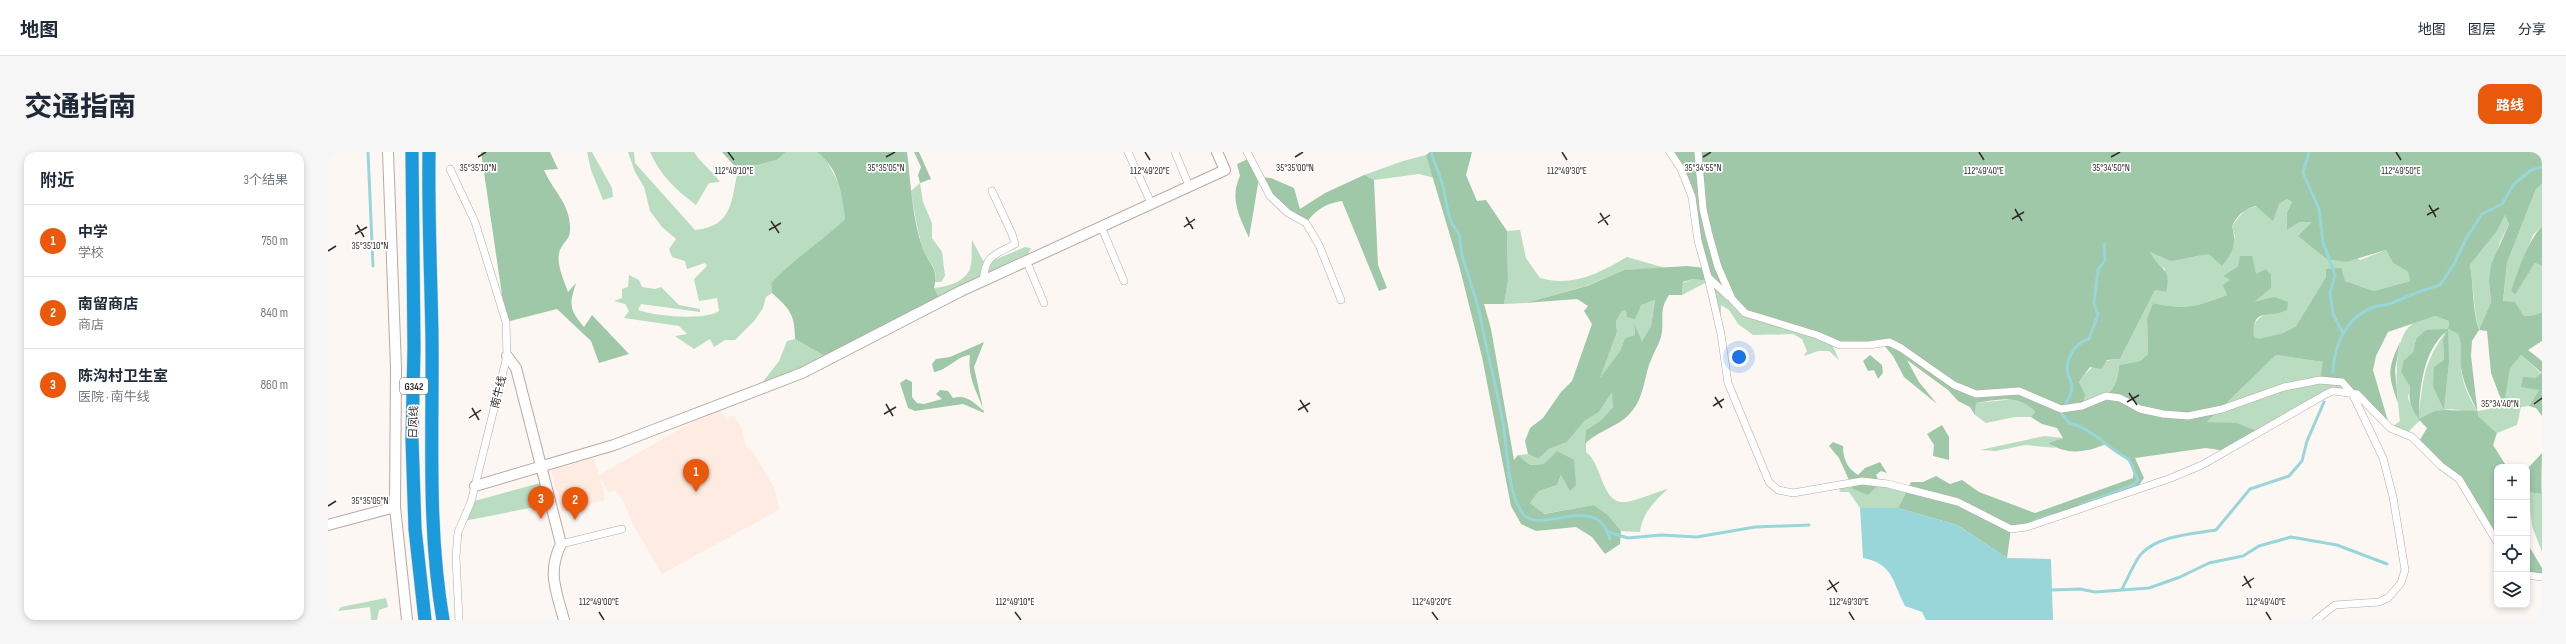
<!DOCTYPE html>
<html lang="zh">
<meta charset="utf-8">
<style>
:root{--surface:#fff;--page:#f6f6f7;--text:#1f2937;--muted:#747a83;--line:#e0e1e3;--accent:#ea580c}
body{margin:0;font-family:"Sofia Sans Condensed","Noto Sans SC",sans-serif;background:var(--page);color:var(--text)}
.controls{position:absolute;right:12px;bottom:12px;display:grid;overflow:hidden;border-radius:8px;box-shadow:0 2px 6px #0003}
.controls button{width:36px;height:36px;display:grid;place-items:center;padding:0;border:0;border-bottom:1px solid var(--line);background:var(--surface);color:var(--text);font:20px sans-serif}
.you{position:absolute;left:1411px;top:205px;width:14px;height:14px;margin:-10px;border:3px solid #fff;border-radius:50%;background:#1a73e8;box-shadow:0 0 0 6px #1a73e833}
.badge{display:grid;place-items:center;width:26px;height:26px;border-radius:50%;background:var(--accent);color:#fff;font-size:13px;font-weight:700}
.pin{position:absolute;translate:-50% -33px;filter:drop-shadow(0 1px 2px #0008)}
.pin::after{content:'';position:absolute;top:21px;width:14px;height:12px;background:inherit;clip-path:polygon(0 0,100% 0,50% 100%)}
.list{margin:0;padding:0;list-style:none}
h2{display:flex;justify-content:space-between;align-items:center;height:52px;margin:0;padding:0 16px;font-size:17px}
h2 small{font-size:13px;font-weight:400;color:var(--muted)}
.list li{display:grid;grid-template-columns:26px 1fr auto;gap:12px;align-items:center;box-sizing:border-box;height:72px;padding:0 16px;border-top:1px solid var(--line)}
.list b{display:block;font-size:15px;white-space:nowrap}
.list p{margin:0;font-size:13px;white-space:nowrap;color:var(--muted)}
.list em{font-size:13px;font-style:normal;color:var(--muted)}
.icon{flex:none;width:22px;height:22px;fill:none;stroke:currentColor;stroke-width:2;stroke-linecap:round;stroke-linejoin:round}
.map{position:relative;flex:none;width:2214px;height:468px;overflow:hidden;border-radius:12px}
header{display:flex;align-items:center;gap:24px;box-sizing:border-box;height:56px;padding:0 20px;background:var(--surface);border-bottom:1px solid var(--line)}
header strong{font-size:19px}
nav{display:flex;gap:22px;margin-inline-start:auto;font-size:14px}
.intro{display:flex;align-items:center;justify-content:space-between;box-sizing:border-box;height:96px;padding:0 24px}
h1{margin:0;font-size:28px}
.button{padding:10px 18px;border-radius:12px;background:var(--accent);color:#fff;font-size:14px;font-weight:700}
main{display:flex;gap:24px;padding:0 24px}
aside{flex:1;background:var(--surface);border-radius:12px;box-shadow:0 2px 6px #0003}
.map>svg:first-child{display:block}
.built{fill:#feece2}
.green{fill:#badcc1;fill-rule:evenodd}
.forest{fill:#9ec8a8;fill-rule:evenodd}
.water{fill:#98d6d9}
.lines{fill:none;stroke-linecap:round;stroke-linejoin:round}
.stream{stroke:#98d6d9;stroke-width:3}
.street-casing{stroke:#b8a9a2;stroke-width:8}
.secondary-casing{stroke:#b8a9a2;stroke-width:12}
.highway-casing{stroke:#d6d5d4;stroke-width:14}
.street{stroke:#fff;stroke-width:7}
.secondary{stroke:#fff;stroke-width:10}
.highway{stroke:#1c9bdc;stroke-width:13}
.ticks{fill:none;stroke:#322c29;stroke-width:1.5}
.labels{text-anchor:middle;stroke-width:3.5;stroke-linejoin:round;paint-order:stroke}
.shield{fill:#fff;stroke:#706b69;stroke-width:1}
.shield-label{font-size:10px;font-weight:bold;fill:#322c29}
.street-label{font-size:11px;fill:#322c29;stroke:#fff}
.ticks-label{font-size:10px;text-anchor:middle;fill:#322c29;stroke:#fff;stroke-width:3.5;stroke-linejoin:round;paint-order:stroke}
</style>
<header>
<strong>地图</strong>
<nav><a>地图</a><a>图层</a><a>分享</a></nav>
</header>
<div class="intro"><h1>交通指南</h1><a class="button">路线</a></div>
<main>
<aside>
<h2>附近<small>3个结果</small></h2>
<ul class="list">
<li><span class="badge">1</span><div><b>中学</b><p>学校</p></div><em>750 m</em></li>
<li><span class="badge">2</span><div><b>南留商店</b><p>商店</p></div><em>840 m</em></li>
<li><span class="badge">3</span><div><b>陈沟村卫生室</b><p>医院 · 南牛线</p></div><em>860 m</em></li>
</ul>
</aside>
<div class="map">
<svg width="2214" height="468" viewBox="0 0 2214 468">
<rect width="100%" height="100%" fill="#fdf7f4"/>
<polygon class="built" points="391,255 398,267 405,263 414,277 418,295 425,300 447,337 451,358 334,422 303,369 296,351 287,338 281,341 272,325 277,348 234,360 223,318 266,306 271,323"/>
<g class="green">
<polygon points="259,0 264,0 284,36 285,45 275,48 263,18"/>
<path d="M300 0H306L307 11 367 78C406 74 403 48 410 18L449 8 458 0H489L497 6 515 39 517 67C493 90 465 107 443 131L444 141 438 145 435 156 427 168 407 188H397L386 195 382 187 366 197 347 184 359 182 351 174 296 166 301 159 297 152 286 149 294 146V137L300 135 301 123 311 128 314 135 327 137 333 135 351 153 372 157V160L313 152 310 158C328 164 375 169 391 159L389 146 371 149 366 127 379 114 377 111 359 117 357 109 344 105 341 97 348 87 334 75 322 59 316 35 307 20Z"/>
<path d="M322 0H366C373 12 384 18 392 30L381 31 368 53C348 38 332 23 322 0Z"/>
<polygon points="1098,3 1106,26 1091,22 1046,28 1036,23 1075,9"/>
<path d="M592 31 595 50 604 71V86L614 100 617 124 613 130H607C611 117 599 108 595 97 589 78 586 58 583 39Z"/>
<polygon points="2214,32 2214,74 2205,83 2183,139 2187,143 2207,111 2214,114 2214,160 2207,163 2196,164 2187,150 2175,150 2179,111 2208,37"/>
<path d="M1959 47 1964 50 1959 60V78L1972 70H1985L2032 108 2058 98 2065 111 2080 120 2082 129 2046 139 2017 129 1998 125 1968 174 1955 181 1931 188 1926 185C1924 170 1928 167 1942 160L1925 150 1928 122 1910 114 1895 124 1902 128 1899 143C1870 155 1856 158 1825 151L1819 166 1820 202 1812 209 1791 213C1789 242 1778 244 1754 254L1751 230C1764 213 1770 209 1792 207L1827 138 1838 140 1837 117 1826 109 1822 100C1866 108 1869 110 1907 85L1904 74 1918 56 1951 52Z"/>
<path d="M2177 62 2181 72 2172 90 2161 130 2163 150 2151 178C2145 156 2146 136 2142 113L2169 79Z"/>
<path d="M1192 78 1198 106 1212 126C1245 135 1270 122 1299 105L1341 117 1296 118 1258 134 1197 151 1176 152 1180 129 1179 79Z"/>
<path d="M644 88 657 112 697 95 703 96 698 108 613 149 606 136C618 135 634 131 641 119 645 112 643 96 644 88Z"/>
<polygon points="1364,127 1381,129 1503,190 1511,208 1501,199 1490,199 1476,204 1479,199 1474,187 1465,182 1425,183 1410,172 1401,158 1393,153 1393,182 1381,129 1354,143 1355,131"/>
<polygon points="1327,148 1323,174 1314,191 1306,172 1307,183 1297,186 1292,199 1271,228 1289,180 1288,169 1294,159"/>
<path d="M2107 164 2121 169 2120 177 2130 182C2135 194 2133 202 2133 215 2134 232 2141 245 2149 259 2191 254 2169 239 2182 215 2185 211 2189 207 2193 203L2214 222 2207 226 2211 238 2201 254 2193 255 2189 273 2169 281C2138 250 2106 248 2078 283L2062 276 2072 269C2070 245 2061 186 2086 171 2092 168 2100 166 2107 164ZM2120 177C2094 212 2096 226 2090 267L2080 246 2082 234 2076 208 2085 200 2088 187ZM2115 188 2121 211 2116 257 2105 235 2116 208Z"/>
<polygon points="467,187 502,207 427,240 451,209 459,189"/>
<polygon points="1948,203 1995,210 2024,241 2005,239 1932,280 1879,270"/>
<path d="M1285 240V255L1272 269 1258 278V300C1275 312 1273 353 1298 350 1311 348 1327 340 1340 337 1327 348 1314 362 1312 380L1293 379 1280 363 1266 353 1215 362 1202 351 1211 339 1229 333 1233 323 1248 334 1216 312 1202 313 1190 303 1200 302 1210 307 1221 297 1239 290 1256 268 1271 260Z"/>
<polygon points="1687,247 1699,251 1707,260 1703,265 1687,265 1658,271 1647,263 1648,251"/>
<polygon points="1716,284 1735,286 1720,291 1728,296 1697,293 1668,299 1652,298"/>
<polygon points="2214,326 2214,400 2204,374 2200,340 2213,342"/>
<polygon points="216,330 222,352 136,369 143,350"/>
<polygon points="1552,331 1579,337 1570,356 1532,356 1521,340 1512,340 1510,332"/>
<polygon points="58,446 60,455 51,458 49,468 43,468 42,455 10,459 13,455"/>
</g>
<g class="forest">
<path d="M153 0H222L230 17 216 18C225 39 240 49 242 73 243 88 238 86 232 98 227 110 236 128 240 140L248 131C241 153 241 157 256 175L264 163 301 202 271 211 263 189 229 157 178 170Z"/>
<polygon points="394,0 458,0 449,8 410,18"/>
<path d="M489 0H579C583 32 584 67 595 97 602 114 611 116 606 136L613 149 502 207 467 187C467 163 462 157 444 141L443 131C465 107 493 90 517 67 515 43 510 15 489 0Z"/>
<polygon points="586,0 591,0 603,27 592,31 590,23 593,15"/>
<polygon points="1102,0 1144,0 1138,23 1149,49 1158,48 1179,79 1180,129 1176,152 1156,152 1163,177 1186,308 1190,303 1202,313 1216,312 1229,299 1246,308 1248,333 1242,339 1233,323 1229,333 1211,339 1202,351 1216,362 1266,353 1280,363 1293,379 1292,392 1277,402 1264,385 1248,375 1208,379 1193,372 1183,354 1154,205 1132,117 1098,3"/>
<path d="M1342 0H2214V32L2208 37 2179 111 2175 149 2187 150 2196 164 2207 163 2214 160V189L2200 198 2214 209V264L2208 256 2201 254 2211 238 2193 235 2195 225 2207 226 2214 221 2193 203 2182 216 2177 246 2174 250 2163 221 2159 179 2151 178 2144 189 2143 204 2150 264 2169 281 2165 293 2179 315H2169V390L2131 327 2090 291 2099 276C2086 264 2079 251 2082 234L2073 220 2076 208 2085 200 2088 187 2098 178 2120 177 2121 169 2107 164 2060 180 2048 204 2045 218 2062 276 2014 230 1992 228 1995 210 1948 203 1879 270 1908 271 1932 280 1898 299 1878 296 1807 306 1816 326 1809 336 1683 377 1679 406 1629 373 1570 356 1583 330H1595L1608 324 1622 332 1634 328 1651 340 1707 361 1805 326 1806 316C1799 305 1788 301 1778 292 1758 301 1739 303 1720 291L1735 286 1729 276 1714 272 1703 265 1707 260C1692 241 1669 248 1648 251L1647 263 1642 255 1630 249 1620 238 1579 208 1591 230 1609 252 1576 225 1565 204 1554 191 1512 193 1417 161 1382 129 1364 127 1355 130 1354 143H1341C1330 159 1337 168 1333 185 1330 194 1324 204 1321 213 1316 229 1315 246 1304 259 1292 275 1270 278 1257 292L1258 278 1272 269 1285 255 1284 241 1271 260 1256 269 1239 290 1221 297 1210 307 1200 302 1197 289 1202 276 1215 266 1233 240 1244 229 1264 172 1256 159 1260 154 1249 147 1197 151 1259 134 1296 118 1359 114 1378 116 1364 45ZM1959 47 1964 50 1959 60V78L1972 70H1984L1970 84 1999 107 2018 110 2058 98 2065 111 2080 120 2082 129 2046 139 2017 129 2013 116 1998 117V125L1968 174 1955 181 1931 187 1926 185C1923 154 1942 167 1959 158L1960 150 1946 145 1926 150 1943 136V123L1938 117 1928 122 1924 104H1912L1910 114 1895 124 1902 128 1895 133 1899 143C1869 155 1856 158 1825 151L1819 166 1820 202 1812 209 1791 213C1789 242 1778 244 1754 254L1757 243 1751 230 1762 215 1773 217 1779 208 1792 207 1827 138 1838 140C1844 114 1832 120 1822 100L1843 109 1881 102 1894 114C1905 100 1909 92 1904 74 1910 63 1915 57 1928 54L1945 69 1951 52ZM2177 63 2181 72 2163 113 2161 130 2163 150 2151 178C2144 157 2146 135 2142 113L2169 79ZM1327 148 1323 174 1314 190 1306 171 1307 183 1297 186 1292 199 1272 226 1289 180 1288 169 1294 159 1298 158 1299 165 1307 167 1313 153ZM2120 177 2130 182C2135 194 2132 202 2133 215 2135 232 2143 245 2149 259L2116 258 2121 211ZM2119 179 2115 188 2116 208 2106 215 2105 235 2116 258 2107 259 2091 267C2091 238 2095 198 2119 179Z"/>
<path d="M922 6 931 25 943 26 966 36 972 57 997 41 1036 23 1046 28 1050 113 1059 136 1051 139 1014 49C997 52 989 57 978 71L960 61 931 26 921 86C912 65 901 47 912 24L909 12Z"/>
<path d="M2214 74V114L2207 111 2187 143 2183 139C2191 117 2198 92 2214 74Z"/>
<path d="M656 190 646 215 656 261 635 252 587 259 580 256 572 231 578 227 584 230V245L589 251 596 252 614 247 608 242 612 238 620 239 625 246C639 242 646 251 656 259 649 240 639 225 642 203 629 204 620 218 606 220L604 212 608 207 622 205Z"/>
<path d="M2072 190 2067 218 2070 251C2060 222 2059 218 2072 190Z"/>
<polygon points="1542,203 1554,213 1555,221 1550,227 1546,218 1540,219 1535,209"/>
<polygon points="1614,273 1621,285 1621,308 1605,304 1606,293 1599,282"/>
<path d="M1505 290 1515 294C1515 307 1519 316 1530 323L1537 316 1552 310 1559 321 1553 319 1548 323 1552 331 1540 343 1525 337 1511 306 1501 294Z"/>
<polygon points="2214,301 2213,342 2200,340 2199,317"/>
<polygon points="2199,391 2214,416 2214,425 2199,423"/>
</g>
<path class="water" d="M1532 356H1570L1629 373 1679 406 1723 407 1725 468H1598L1594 460 1577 454C1564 430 1566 412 1535 406Z"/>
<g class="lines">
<g class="stream">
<polyline points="40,0 45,114"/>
<path d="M1103 0C1106 11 1111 20 1114 31 1118 43 1118 58 1123 69 1124 74 1129 77 1131 82 1133 89 1132 96 1134 103 1139 123 1148 143 1152 164 1159 199 1168 235 1175 270 1180 298 1178 334 1193 359 1209 388 1268 336 1282 387"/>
<polyline points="1981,0 1975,21 1991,57 1995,90 2007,123 2002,141 2005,162 2015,181"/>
<path d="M2005 220C2006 193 2018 165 2046 155 2051 153 2058 154 2064 151 2081 144 2093 138 2112 133L2126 112 2139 85 2154 62 2174 52 2186 32 2203 18 2214 15"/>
<path d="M1738 251C1741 246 1744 240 1744 234 1744 230 1741 226 1740 222 1737 207 1747 191 1761 187L1770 163 1766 151 1770 118 1777 108 1776 92"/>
<path d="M1734 262 1741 271C1765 276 1779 297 1801 307L1810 328 1805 333 1752 353"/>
<polyline points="1708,368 1724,363"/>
<polyline points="1280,380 1300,386 1333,383 1369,385 1427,375 1481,373"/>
<path d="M1794 437C1798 430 1808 407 1813 402 1831 383 1864 382 1888 378L1922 337 1961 324 1974 309 1979 289 1996 250"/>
<polyline points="1724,438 1752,437 1767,440 1821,436 1852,425 1881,411 1915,404 1931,394 1963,385 2009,393 2059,412"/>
</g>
<defs>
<g id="street">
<polyline points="800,0 823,51"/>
<polyline points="847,0 861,34"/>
<polyline points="919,0 942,44 960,61 978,71 991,93 1013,148"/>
<polyline points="1342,0 1353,17 1364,45 1370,89 1380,125 1400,144"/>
<polyline points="1370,0 1375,57 1381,83 1390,115 1404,147 1417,161 1489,183 1512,193 1541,193 1561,190 1573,196 1626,233 1648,242 1691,239 1733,257 1754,254 1778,244 1792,246 1812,257 1835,262 1860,264 1894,257 1956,235 1992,228 2014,230 2024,241 2055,306 2065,345 2077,418 2073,431 2060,446 2051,450 2007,453 1988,468"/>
<polyline points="122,17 147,70 178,170 179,204 143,350 130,380 128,405 131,468"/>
<polyline points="773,74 796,129"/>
<polyline points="698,108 716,151"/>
<polyline points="1380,125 1393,182 1400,231 1441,330 1450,338 1465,341 1534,329 1560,332 1630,350 1683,377 1699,375 1843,326 1874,313 1998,242 2005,239 2029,242 2062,276 2084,285 2113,314 2131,327 2169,390"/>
<path d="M655 129C658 102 665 104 687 92L684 82 664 39"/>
<polyline points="233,392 294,377"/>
<polyline points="2199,423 2214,425"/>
</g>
<g id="secondary">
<polyline points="60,0 68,216 67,355"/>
<path d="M179 204 188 216 233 392C219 421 228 438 236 468"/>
<polyline points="147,334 286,293 474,221 633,139 897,18 889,0"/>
<polyline points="0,373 67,355 79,468"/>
</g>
<g id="highway">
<polyline points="84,0 86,196 84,287 87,377 97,468"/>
<path d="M101 0C100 63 103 125 104 187 105 281 99 375 115 468"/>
</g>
</defs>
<use href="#street" class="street-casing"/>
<use href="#secondary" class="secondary-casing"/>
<use href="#highway" class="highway-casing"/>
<use href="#street" class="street"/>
<use href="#secondary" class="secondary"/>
<use href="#highway" class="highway"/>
</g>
<path class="ticks" d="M400 0 406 8M817 0 822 8M1234 0 1239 8M1651 0 1656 8M2068 0 2073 8M150 5 158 0M558 5 567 0M967 5 975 0M1375 5 1383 0M1783 5 1792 0M2101 53 2108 65M1687 57 1694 69M1272 61 1280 73M2099 63 2111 56M858 65 865 77M1684 67 1696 60M443 69 451 81M1270 71 1282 63M29 73 36 85M856 75 867 67M441 78 453 71M27 82 39 75M0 99 8 94M1801 241 1809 253M1387 245 1394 256M972 248 980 260M1799 250 1811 243M558 252 565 264M2206 252 2214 246M1385 254 1396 247M144 256 151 268M970 258 982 251M556 262 568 255M141 266 153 258M0 354 8 349M1916 424 1923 436M1501 428 1509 440M1914 434 1926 426M1499 438 1511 430M271 460 276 468M687 460 693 468M1104 460 1110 468M1521 460 1526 468M1938 460 1943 468"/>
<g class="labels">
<rect class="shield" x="72" y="226" width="28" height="16" rx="3"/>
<g class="shield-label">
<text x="86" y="238">G342</text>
</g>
<g class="street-label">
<text transform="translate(170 240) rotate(-76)" y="4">南牛线</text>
<text transform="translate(85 270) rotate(-88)" y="4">日凤线</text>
</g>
</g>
<g class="ticks-label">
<text x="150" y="19">35°35'10"N</text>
<text x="1783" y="19">35°34'50"N</text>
<text x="558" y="19">35°35'05"N</text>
<text x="967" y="19">35°35'00"N</text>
<text x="1375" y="19">35°34'55"N</text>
<text x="406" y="22">112°49'10"E</text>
<text x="822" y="22">112°49'20"E</text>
<text x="1239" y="22">112°49'30"E</text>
<text x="1656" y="22">112°49'40"E</text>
<text x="2073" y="22">112°49'50"E</text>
<text x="42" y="97">35°35'10"N</text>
<text x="2172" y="255">35°34'40"N</text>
<text x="42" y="352">35°35'05"N</text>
<text x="271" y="453">112°49'00"E</text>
<text x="687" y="453">112°49'10"E</text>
<text x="1104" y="453">112°49'20"E</text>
<text x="1521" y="453">112°49'30"E</text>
<text x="1938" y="453">112°49'40"E</text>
</g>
</svg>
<div class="controls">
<button>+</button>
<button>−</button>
<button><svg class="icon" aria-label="locate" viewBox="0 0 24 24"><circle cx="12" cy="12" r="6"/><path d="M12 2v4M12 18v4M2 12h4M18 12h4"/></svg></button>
<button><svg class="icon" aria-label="layers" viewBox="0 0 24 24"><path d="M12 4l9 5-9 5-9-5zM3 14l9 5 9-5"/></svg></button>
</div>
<div class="you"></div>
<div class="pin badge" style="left:368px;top:340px">1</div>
<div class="pin badge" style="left:247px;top:368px">2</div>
<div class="pin badge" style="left:213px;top:367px">3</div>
</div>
</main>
